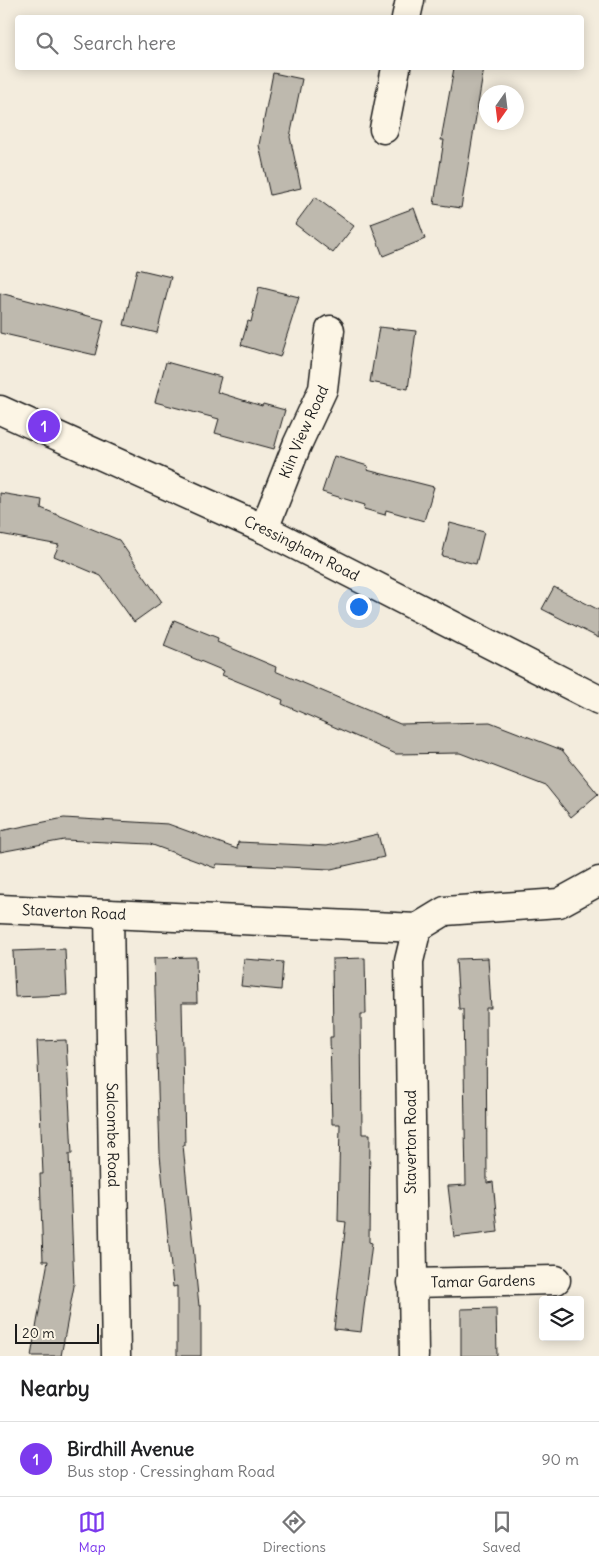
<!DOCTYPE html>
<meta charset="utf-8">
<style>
:root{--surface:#fff;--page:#f6f6f6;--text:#202124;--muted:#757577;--line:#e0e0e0;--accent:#7c3aed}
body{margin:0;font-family:Delius,sans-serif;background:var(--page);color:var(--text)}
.controls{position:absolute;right:15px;bottom:15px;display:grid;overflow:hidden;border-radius:5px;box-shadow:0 2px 12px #0003}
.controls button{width:45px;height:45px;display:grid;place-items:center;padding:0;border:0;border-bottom:1px solid var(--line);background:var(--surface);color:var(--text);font:25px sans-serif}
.compass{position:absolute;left:479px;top:85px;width:45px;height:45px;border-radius:50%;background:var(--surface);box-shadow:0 2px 12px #0003;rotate:194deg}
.scale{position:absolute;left:15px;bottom:12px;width:84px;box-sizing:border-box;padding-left:5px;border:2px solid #1c1c1c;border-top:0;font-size:14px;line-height:18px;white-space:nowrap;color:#1c1c1c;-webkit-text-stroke:4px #fcf5e5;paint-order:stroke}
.you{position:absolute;left:358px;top:606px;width:18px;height:18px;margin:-12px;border:4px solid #fff;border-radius:50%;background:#1a73e8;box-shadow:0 0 0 8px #1a73e833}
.badge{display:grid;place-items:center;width:32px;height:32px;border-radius:50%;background:var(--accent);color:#fff;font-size:16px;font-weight:700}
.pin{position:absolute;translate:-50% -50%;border:2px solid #fff;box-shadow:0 1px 5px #0006}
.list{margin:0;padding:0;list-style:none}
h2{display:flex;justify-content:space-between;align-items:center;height:65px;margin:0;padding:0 20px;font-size:21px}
h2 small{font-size:16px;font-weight:400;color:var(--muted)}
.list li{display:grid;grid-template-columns:32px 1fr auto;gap:15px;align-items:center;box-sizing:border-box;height:75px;padding:0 20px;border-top:1px solid var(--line)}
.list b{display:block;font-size:19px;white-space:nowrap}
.list p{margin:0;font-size:16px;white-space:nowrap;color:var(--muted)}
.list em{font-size:16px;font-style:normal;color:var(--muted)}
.icon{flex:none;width:28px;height:28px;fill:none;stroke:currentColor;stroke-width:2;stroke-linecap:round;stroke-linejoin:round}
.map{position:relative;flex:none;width:599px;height:1356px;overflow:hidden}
.search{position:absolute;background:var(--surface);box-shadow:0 2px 12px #0003;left:15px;right:15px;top:15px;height:55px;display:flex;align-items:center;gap:12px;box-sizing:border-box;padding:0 18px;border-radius:5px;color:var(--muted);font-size:19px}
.sheet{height:140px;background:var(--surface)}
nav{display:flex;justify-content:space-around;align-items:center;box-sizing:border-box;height:70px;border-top:1px solid var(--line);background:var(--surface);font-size:14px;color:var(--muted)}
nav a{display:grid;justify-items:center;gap:2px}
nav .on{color:var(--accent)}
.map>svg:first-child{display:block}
.building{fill:#beb9ae;stroke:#1c1c1c}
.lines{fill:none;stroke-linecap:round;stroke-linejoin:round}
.minor-casing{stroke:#1c1c1c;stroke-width:31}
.minor{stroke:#fcf5e5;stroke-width:28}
.labels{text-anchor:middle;stroke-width:4;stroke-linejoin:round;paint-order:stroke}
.street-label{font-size:15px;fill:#1c1c1c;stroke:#fcf5e5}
</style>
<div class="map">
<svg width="599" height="1356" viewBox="0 0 599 1356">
<rect width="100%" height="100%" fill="#f3ecdd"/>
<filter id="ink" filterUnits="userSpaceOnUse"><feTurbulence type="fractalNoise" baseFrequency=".02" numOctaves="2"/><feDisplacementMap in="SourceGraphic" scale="10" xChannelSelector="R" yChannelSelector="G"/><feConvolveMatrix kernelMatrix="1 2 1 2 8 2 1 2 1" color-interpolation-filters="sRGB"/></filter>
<g filter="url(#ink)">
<g class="building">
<polygon points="454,68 484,68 461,208 434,204 444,140 441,140"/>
<polygon points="273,73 302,79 290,137 301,188 270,195 259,145"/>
<polygon points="315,197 354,226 333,253 295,224"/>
<polygon points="414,208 425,239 383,256 371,224"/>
<polygon points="137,269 171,277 157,333 124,325"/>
<polygon points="259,287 299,297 280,357 241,345 248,321 251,322"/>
<polygon points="0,293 104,320 95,355 0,333"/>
<polygon points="379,327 416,331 408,389 370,382"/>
<polygon points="166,362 221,377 217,392 262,406 263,404 285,410 274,449 215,433 219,419 155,402"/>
<polygon points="334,456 368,466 367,470 434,487 424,521 386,510 385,515 364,509 365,505 322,492"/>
<polygon points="0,493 42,500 41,508 119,540 162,602 134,622 101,576 54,556 59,545 0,534"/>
<polygon points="450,523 484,532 476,564 442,556"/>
<polygon points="554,587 599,610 599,638 542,609"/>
<polygon points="174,620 218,638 217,642 276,667 275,671 400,724 490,722 562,750 598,794 571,817 546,786 460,753 396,754 282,704 283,700 222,675 224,671 164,646"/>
<polygon points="64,818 168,824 237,849 238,842 326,846 378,834 384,857 331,869 217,864 215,868 150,844 64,840 0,852 0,831"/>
<polygon points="65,949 67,995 15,997 13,951"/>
<polygon points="196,957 197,1003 182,1003 185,1145 183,1145 199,1306 201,1306 201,1356 177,1356 177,1286 173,1287 160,1155 154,958"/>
<polygon points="365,958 366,1014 361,1014 362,1134 370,1134 369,1242 372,1243 361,1332 334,1329 346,1222 338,1221 340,1124 332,1124 330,1037 333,1037 332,959"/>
<polygon points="488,958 491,1008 486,1008 487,1183 493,1182 498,1232 454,1237 448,1186 466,1185 463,1009 459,1009 456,959"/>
<polygon points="244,959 283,962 281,990 241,986"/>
<polygon points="66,1040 72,1154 69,1154 74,1286 61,1356 31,1356 48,1261 43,1261 40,1174 43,1174 37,1041"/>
<polygon points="496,1308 497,1356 461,1356 461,1309"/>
</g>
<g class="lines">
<defs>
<g id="minor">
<polyline points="406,18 410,0"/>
<polyline points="384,129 396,68"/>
<path id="s1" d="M0 410 264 529 599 700"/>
<path id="s2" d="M264 529 297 445 323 389 330 330"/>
<path id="s3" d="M0 909 417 928 445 911 559 903 599 881"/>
<path id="s4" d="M109 914 116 1356"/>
<path id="s5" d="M412 1283 556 1280"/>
<polyline points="414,1356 409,961 417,928"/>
</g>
</defs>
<use href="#minor" class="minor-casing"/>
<use href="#minor" class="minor"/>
</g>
</g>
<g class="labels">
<g class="street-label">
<text dy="5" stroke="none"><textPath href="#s2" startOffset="105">Kiln View Road</textPath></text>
<text dy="5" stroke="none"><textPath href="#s1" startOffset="332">Cressingham Road</textPath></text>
<text dy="5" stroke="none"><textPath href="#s3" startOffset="74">Staverton Road</textPath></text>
<text dy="5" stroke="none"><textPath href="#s4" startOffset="221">Salcombe Road</textPath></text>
<text transform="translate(411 1142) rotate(-90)" y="5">Staverton Road</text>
<text dy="5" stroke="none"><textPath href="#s5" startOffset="71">Tamar Gardens</textPath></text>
</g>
</g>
</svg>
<div class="controls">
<button><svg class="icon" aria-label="layers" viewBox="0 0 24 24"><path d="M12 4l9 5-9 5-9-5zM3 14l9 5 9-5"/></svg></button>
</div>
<svg class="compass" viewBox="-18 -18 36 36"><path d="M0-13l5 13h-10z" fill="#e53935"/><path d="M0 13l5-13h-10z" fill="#757577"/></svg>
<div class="scale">20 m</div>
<div class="you"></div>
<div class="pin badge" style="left:44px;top:426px">1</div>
<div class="search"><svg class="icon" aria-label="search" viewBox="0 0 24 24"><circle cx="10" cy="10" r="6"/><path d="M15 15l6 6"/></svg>Search here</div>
</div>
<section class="sheet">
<h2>Nearby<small></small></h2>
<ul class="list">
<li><span class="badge">1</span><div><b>Birdhill Avenue</b><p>Bus stop · Cressingham Road</p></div><em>90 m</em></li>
</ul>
</section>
<nav>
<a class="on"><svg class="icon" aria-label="map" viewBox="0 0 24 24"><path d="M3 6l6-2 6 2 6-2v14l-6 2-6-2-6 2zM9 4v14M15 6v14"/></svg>Map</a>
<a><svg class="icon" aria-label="directions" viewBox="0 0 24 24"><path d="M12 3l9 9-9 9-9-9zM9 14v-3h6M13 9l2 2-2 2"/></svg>Directions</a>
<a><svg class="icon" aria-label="saved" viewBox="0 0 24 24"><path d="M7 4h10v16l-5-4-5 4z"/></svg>Saved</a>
</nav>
